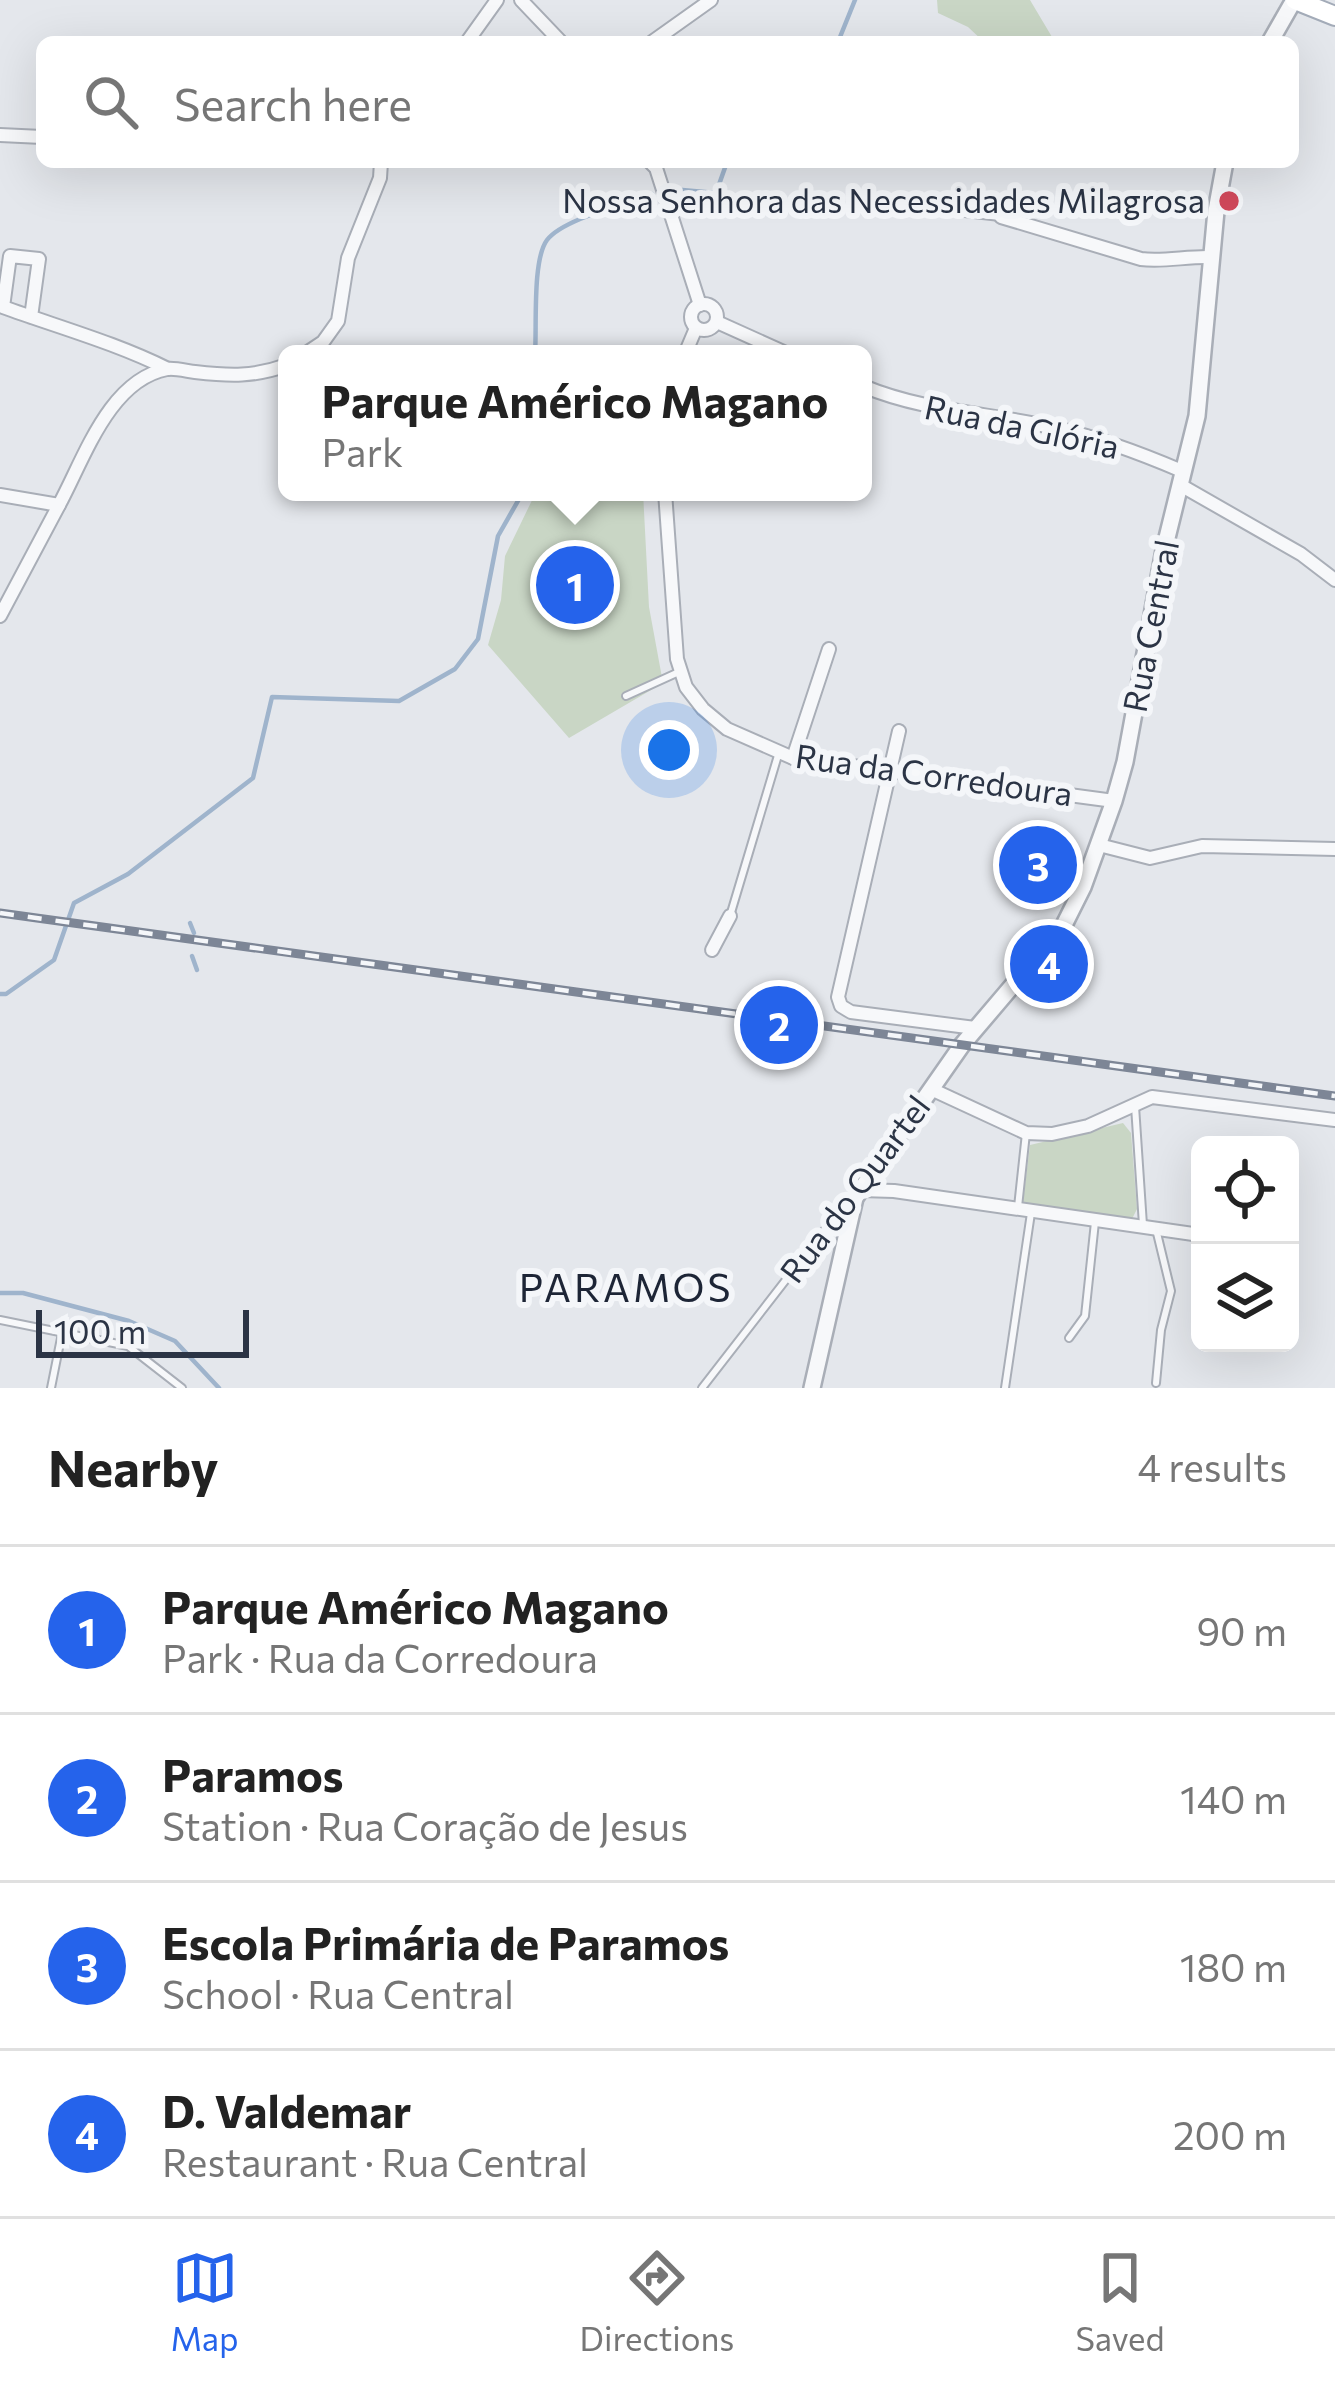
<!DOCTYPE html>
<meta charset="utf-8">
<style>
:root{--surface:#fff;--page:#f6f6f6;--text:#222;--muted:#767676;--line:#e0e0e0;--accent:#2563eb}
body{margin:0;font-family:Commissioner,sans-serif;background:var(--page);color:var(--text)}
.controls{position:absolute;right:36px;bottom:36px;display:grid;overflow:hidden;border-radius:18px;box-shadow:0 12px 48px #0002}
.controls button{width:108px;height:108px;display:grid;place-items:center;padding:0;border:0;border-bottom:3px solid var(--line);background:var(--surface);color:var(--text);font:60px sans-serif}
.scale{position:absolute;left:36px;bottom:30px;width:213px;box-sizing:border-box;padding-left:12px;border:6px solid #2b3445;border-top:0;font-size:33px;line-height:42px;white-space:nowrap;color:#2b3445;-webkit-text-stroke:9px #f4f6f9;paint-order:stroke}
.you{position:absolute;left:669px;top:750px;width:42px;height:42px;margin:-30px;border:9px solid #fff;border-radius:50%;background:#1a73e8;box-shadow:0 0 0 18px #1a73e833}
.badge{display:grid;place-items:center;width:78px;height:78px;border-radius:50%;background:var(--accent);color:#fff;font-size:39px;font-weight:700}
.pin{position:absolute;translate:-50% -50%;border:6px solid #fff;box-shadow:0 3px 12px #0006}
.popup{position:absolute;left:278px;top:345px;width:594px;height:156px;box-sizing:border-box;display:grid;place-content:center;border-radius:18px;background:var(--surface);filter:drop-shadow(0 3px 9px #0005);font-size:39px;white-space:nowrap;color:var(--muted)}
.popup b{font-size:45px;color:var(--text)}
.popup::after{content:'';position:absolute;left:50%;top:100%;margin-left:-24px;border:24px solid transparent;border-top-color:var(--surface)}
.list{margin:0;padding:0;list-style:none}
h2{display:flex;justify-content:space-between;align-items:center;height:156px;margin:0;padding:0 48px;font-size:51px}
h2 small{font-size:39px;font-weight:400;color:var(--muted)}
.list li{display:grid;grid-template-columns:78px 1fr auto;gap:36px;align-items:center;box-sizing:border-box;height:168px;padding:0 48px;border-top:3px solid var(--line)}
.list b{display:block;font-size:45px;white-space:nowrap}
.list p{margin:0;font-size:39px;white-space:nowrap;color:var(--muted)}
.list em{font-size:39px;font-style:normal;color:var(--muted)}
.icon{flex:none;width:66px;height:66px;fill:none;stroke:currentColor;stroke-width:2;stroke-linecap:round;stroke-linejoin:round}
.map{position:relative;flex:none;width:1335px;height:1388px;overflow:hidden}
.search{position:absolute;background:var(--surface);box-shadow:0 12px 48px #0002;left:36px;right:36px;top:36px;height:132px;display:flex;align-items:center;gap:30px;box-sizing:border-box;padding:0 42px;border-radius:18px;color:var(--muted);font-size:45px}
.sheet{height:828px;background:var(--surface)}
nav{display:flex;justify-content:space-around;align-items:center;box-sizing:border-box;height:168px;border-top:3px solid var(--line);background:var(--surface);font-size:33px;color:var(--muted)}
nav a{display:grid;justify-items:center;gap:6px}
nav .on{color:var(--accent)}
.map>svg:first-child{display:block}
.green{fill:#c9d6c5}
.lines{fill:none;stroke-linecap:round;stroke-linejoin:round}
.stream{stroke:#9fb4cc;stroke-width:4.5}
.service-casing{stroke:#a9aeb7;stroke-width:10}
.minor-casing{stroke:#a9aeb7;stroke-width:16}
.tertiary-casing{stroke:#a9aeb7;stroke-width:20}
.primary-casing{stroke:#a3abb8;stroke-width:22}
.service{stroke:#f7f8fa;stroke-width:6}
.minor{stroke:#f7f8fa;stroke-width:12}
.tertiary{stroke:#f7f8fa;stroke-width:15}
.primary{stroke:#fff;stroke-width:18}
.rail-casing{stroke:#7d8696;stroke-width:9}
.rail{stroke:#f4f6f9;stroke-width:4.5;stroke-dasharray:14;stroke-linecap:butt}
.poi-dot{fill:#d1495b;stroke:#f4f6f9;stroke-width:4.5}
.labels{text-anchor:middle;stroke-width:12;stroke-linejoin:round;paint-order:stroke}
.poi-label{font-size:33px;fill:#2b3445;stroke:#f4f6f9;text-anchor:end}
.street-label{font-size:33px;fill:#2b3445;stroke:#f4f6f9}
.quarter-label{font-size:39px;letter-spacing:3px;fill:#1d2536;stroke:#f4f6f9}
</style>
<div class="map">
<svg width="1335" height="1388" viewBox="0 0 1335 1388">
<rect width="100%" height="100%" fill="#e4e7ec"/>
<g class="green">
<polygon points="937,0 1030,0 1055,42 984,42 968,27 938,13"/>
<polygon points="536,492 643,492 649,607 663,683 569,738 488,645 501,600 505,556"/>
<polygon points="1123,1123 1131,1133 1137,1209 1132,1219 1026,1206 1023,1201 1030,1145"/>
</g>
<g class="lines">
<g class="stream">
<polyline points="838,42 855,0"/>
<polyline points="671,189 716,193 727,162"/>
<path d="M535 354C537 328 532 260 547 240 563 219 626 204 652 194"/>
<polyline points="190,923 194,933"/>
<polyline points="192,956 197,970"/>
<polyline points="0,994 6,994 54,960 74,903 128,874 253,778 272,697 399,701 455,669 478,639 498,536 523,492"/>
<polyline points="0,1293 23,1293 129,1321 175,1341 219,1388"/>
</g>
<defs>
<g id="service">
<polyline points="921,208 1000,217"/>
<polyline points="626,696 681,671"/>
<polyline points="730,916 779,752"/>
<polyline points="1135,1106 1143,1225"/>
<polyline points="1018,1207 1026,1133"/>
<polyline points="1156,1229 1171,1291 1161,1330 1156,1383"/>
<polyline points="0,1320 128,1346 182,1388"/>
<polyline points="1069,1338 1085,1316 1095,1222"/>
<polyline points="51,1388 62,1333"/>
<polyline points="702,1388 823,1232 848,1205"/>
<polyline points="1005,1388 1031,1213"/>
</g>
<g id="minor">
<polyline points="521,0 561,42"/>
<polyline points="467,42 497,0"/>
<polyline points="652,42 711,0"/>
<polyline points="0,135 42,137"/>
<polyline points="650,162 656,168 700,305"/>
<path d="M1001 217 1141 259C1164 262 1187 256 1212 257"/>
<circle cx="704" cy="317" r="13"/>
<path d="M31 317 39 259 10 256 3 307C58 327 116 343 168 369"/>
<polyline points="717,322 788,354"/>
<polyline points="305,354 323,342 338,321 348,258 380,178 381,162"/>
<polyline points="685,354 696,328"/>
<path d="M863 386C925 412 991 413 1056 428 1100 438 1140 453 1182 471"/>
<polyline points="1182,486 1301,554 1335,580"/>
<polyline points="665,492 677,659 686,687 703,709 727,729 793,758 1114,801"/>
<path d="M0 495 59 505C84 459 109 380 167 369 175 368 187 371 195 372 230 376 254 377 287 365"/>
<polyline points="0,616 59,505"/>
<polyline points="899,731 838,997 841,1006 851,1012 975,1028"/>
<polyline points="793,758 829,649"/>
<polyline points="1099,845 1150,858 1202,846 1335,849"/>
<polyline points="712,950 730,916"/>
<polyline points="931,1089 1026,1133 1052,1134 1088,1126 1152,1097 1335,1120"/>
<polyline points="860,1190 894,1191 1200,1235"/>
</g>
<g id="tertiary">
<polyline points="1270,42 1294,0"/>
<polyline points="812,1388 855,1198 962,1045 1064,925 1083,887 1114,801 1125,762 1164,550 1197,416 1216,211 1225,162"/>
</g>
<polyline id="primary" points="1295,0 1335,16"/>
</defs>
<use href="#service" class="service-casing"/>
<use href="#minor" class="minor-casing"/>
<use href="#tertiary" class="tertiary-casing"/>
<use href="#primary" class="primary-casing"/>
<use href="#service" class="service"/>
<use href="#minor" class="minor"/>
<use href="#tertiary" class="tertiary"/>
<use href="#primary" class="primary"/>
<defs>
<polyline id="rail" points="0,913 1335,1096"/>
</defs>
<use href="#rail" class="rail-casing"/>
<use href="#rail" class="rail"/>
</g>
<circle class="poi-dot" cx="1229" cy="201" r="12"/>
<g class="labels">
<g class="poi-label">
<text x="1205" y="213">Nossa Senhora das Necessidades Milagrosa</text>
</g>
<g class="street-label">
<text transform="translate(1022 427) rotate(12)" y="12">Rua da Glória</text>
<text transform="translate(1151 626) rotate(-79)" y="12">Rua Central</text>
<text transform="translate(934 775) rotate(8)" y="12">Rua da Corredoura</text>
<text transform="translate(855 1189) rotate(-53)" y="12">Rua do Quartel</text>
</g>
<g class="quarter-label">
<text x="626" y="1302">PARAMOS</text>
</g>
</g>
</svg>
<div class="controls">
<button><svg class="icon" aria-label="locate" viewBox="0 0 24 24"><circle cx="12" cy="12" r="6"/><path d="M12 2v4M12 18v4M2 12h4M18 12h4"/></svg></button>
<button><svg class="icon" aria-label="layers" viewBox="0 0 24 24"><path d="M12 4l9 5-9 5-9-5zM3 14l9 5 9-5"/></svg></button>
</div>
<div class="scale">100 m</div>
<div class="you"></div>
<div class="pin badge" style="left:575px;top:585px">1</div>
<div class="popup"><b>Parque Américo Magano</b>Park</div>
<div class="pin badge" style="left:779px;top:1025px">2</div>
<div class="pin badge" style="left:1038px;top:865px">3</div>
<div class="pin badge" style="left:1049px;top:964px">4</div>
<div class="search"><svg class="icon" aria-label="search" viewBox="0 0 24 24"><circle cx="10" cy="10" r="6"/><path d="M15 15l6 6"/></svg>Search here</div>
</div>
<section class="sheet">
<h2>Nearby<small>4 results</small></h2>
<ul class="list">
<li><span class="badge">1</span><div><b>Parque Américo Magano</b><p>Park · Rua da Corredoura</p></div><em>90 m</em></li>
<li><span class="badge">2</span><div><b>Paramos</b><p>Station · Rua Coração de Jesus</p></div><em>140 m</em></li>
<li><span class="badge">3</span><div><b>Escola Primária de Paramos</b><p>School · Rua Central</p></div><em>180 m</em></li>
<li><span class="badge">4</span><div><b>D. Valdemar</b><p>Restaurant · Rua Central</p></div><em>200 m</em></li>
</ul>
</section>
<nav>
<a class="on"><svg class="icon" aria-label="map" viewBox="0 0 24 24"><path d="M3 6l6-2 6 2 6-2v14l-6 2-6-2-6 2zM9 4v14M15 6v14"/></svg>Map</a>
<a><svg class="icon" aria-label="directions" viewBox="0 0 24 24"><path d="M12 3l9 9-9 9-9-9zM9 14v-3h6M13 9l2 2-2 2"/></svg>Directions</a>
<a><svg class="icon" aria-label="saved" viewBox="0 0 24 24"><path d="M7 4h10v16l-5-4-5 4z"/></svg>Saved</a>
</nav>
